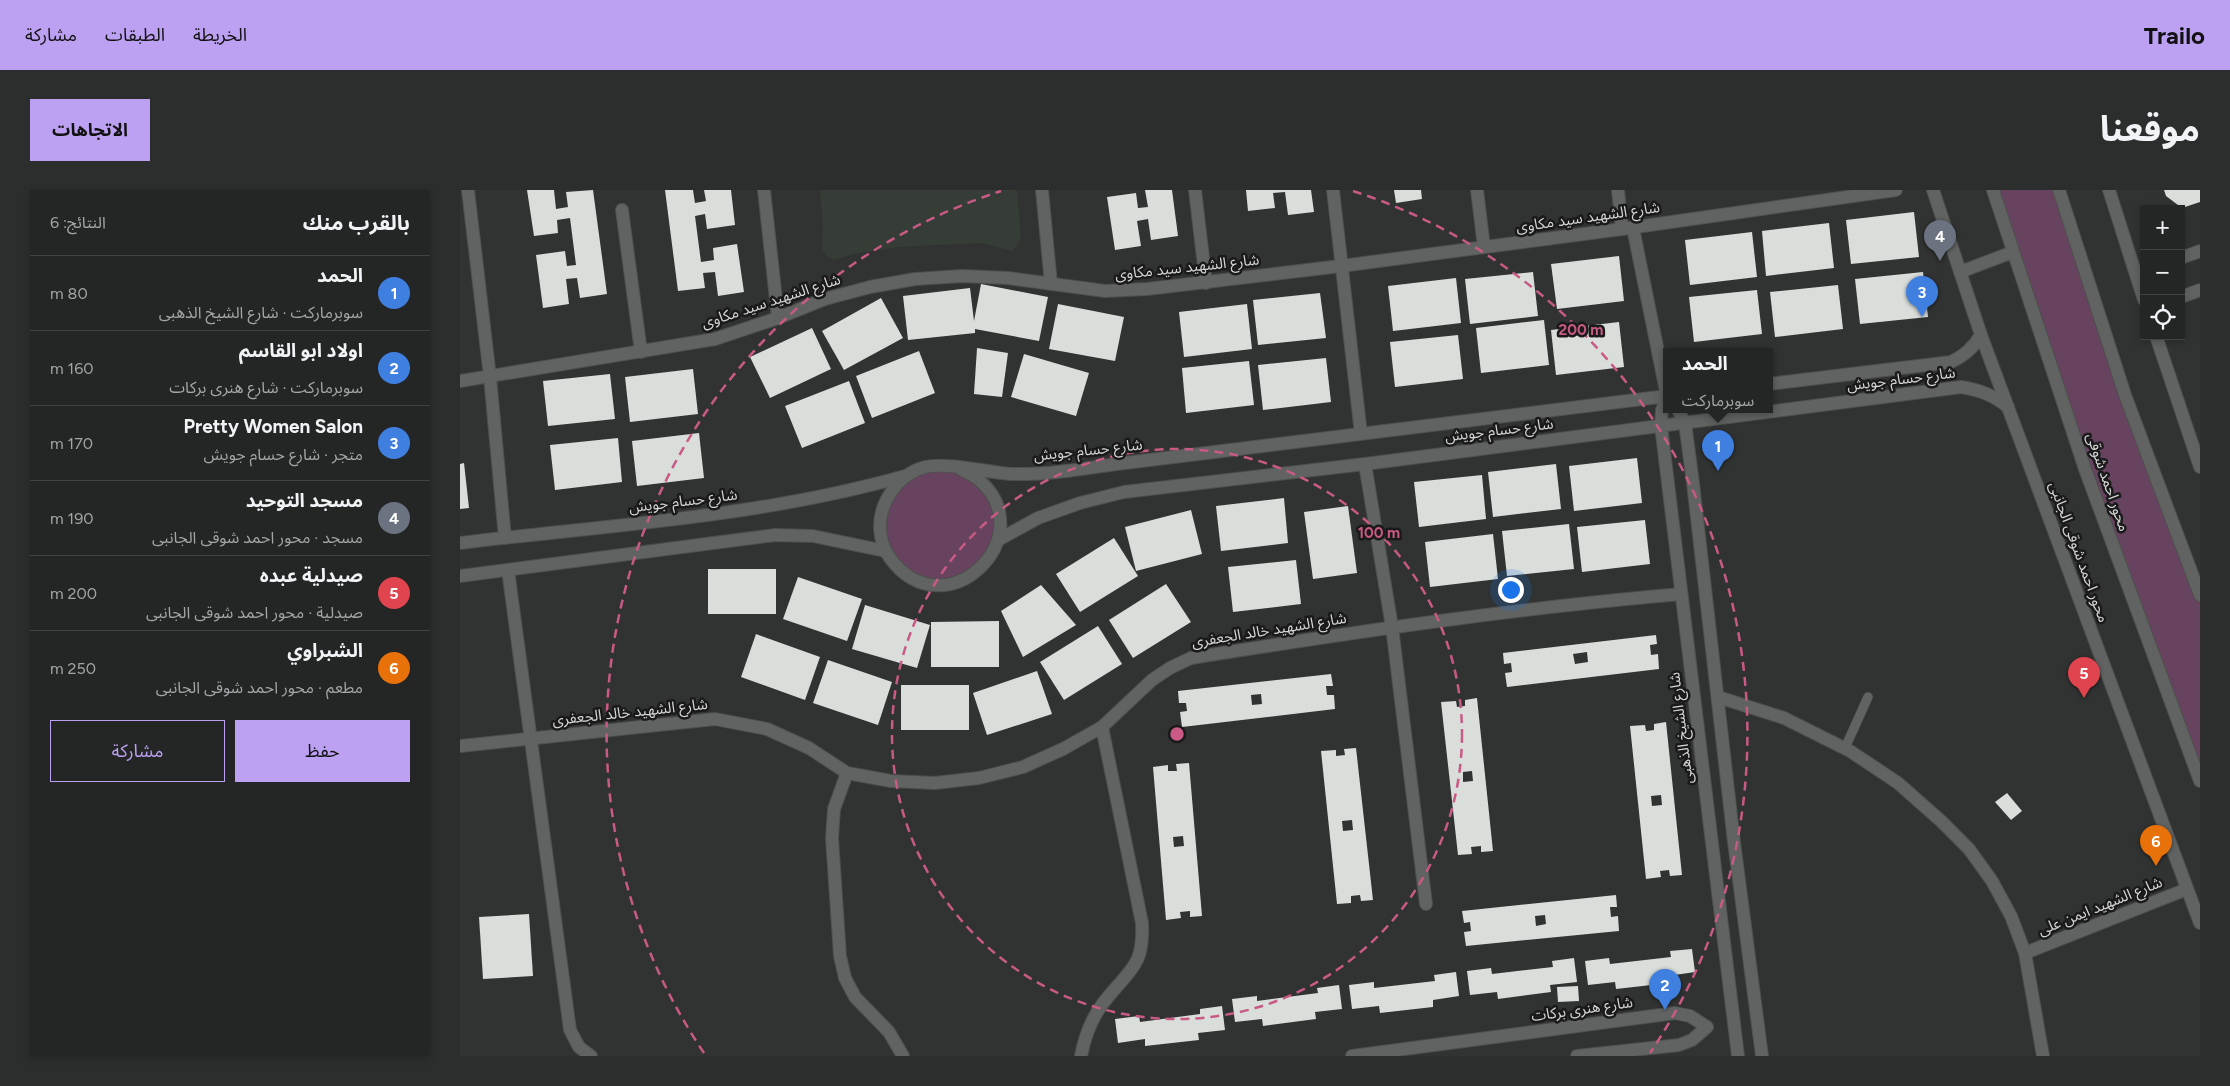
<!DOCTYPE html>
<html lang="ar">
<meta charset="utf-8">
<style>
:root{--surface:#242625;--page:#2c2e2d;--text:#f1f3f6;--muted:#a3a5a7;--line:#414342;--accent:#bca0f2}
body{margin:0;font-family:Figtree,"Noto Sans Arabic",sans-serif;background:var(--page);color:var(--text);direction:rtl}
.controls{position:absolute;right:15px;top:15px;display:grid;overflow:hidden;border-radius:0px;box-shadow:0 2px 8px #0003}
.controls button{width:45px;height:45px;display:grid;place-items:center;padding:0;border:0;border-bottom:1px solid var(--line);background:var(--surface);color:var(--text);font:25px sans-serif}
.you{position:absolute;left:1050px;top:399px;width:18px;height:18px;margin:-12px;border:4px solid #fff;border-radius:50%;background:#1a73e8;box-shadow:0 0 0 8px #1a73e833}
.badge{display:grid;place-items:center;width:32px;height:32px;border-radius:50%;background:var(--accent);color:#fff;font-size:16px;font-weight:700}
.pin{position:absolute;translate:-50% -41px;filter:drop-shadow(0 1px 2px #0008)}
.pin::after{content:'';position:absolute;top:26px;width:18px;height:15px;background:inherit;clip-path:polygon(0 0,100% 0,50% 100%)}
.popup{position:absolute;left:1203px;top:158px;width:110px;height:65px;box-sizing:border-box;display:grid;place-content:center;border-radius:0px;background:var(--surface);filter:drop-shadow(0 1px 4px #0005);font-size:16px;white-space:nowrap;color:var(--muted)}
.popup b{font-size:19px;color:var(--text)}
.popup::after{content:'';position:absolute;left:50%;top:100%;margin-left:-10px;border:10px solid transparent;border-top-color:var(--surface)}
.list{margin:0;padding:0;list-style:none}
h2{display:flex;justify-content:space-between;align-items:center;height:65px;margin:0;padding:0 20px;font-size:21px}
h2 small{font-size:16px;font-weight:400;color:var(--muted)}
.list li{display:grid;grid-template-columns:32px 1fr auto;gap:15px;align-items:center;box-sizing:border-box;height:75px;padding:0 20px;border-top:1px solid var(--line)}
.list b{display:block;font-size:19px;white-space:nowrap}
.list p{margin:0;font-size:16px;white-space:nowrap;color:var(--muted)}
.list em{font-size:16px;font-style:normal;color:var(--muted)}
.actions{display:flex;gap:10px;padding:15px 20px}
.actions a{flex:1;padding:11px 0;border:1px solid var(--accent);border-radius:0px;text-align:center;font-size:18px;color:var(--accent)}
.actions .main{background:var(--accent);color:#111}
.icon{flex:none;width:28px;height:28px;fill:none;stroke:currentColor;stroke-width:2;stroke-linecap:round;stroke-linejoin:round}
.map{position:relative;flex:none;width:1740px;height:866px;overflow:hidden;direction:ltr;border-radius:0px}
header{display:flex;align-items:center;gap:30px;box-sizing:border-box;height:70px;padding:0 25px;background:var(--accent);color:#111}
header strong{font-size:24px}
nav{display:flex;gap:28px;margin-inline-start:auto;font-size:18px}
.intro{display:flex;align-items:center;justify-content:space-between;box-sizing:border-box;height:120px;padding:0 30px}
h1{margin:0;font-size:35px}
.button{padding:12px 22px;border-radius:0px;background:var(--accent);color:#111;font-size:18px;font-weight:700}
main{display:flex;gap:30px;padding:0 30px}
aside{flex:1;background:var(--surface);border-radius:0px;box-shadow:0 2px 8px #0003}
.map>svg:first-child{display:block}
.built{fill:#353d36}
.green{fill:#68435f}
.building{fill:#dadedb;fill-rule:evenodd}
.lines{fill:none;stroke-linecap:round;stroke-linejoin:round}
.lane-casing{stroke:#4d4f4d;stroke-width:10}
.street-casing{stroke:#4d4f4d;stroke-width:14}
.secondary-casing{stroke:#4d4f4d;stroke-width:14}
.lane{stroke:#606361;stroke-width:9}
.street{stroke:#606361;stroke-width:12}
.secondary{stroke:#606361;stroke-width:12}
.ring{fill:none;stroke:#c85a85;stroke-width:2.5;stroke-dasharray:9 6}
.labels{text-anchor:middle;stroke-width:5;stroke-linejoin:round;paint-order:stroke}
.street-label{font-size:15px;fill:#d4d5d4;stroke:#191a19}
.centre{fill:#c85a85;stroke:#191a19;stroke-width:2.5}
.ring-label{font-size:15px;text-anchor:middle;font-weight:bold;fill:#c85a85;stroke:#191a19;stroke-width:5;stroke-linejoin:round;paint-order:stroke}
</style>
<header>
<strong>Trailo</strong>
<nav><a>الخريطة</a><a>الطبقات</a><a>مشاركة</a></nav>
</header>
<div class="intro"><h1>موقعنا</h1><a class="button">الاتجاهات</a></div>
<main>
<div class="map">
<svg width="1740" height="866" viewBox="0 0 1740 866">
<rect width="100%" height="100%" fill="#303331"/>
<polygon class="built" points="360,0 557,0 561,46 558,54 553,61 521,53 438,57 393,64 374,70 366,66 362,58 363,40"/>
<g class="green">
<polygon points="1533,0 1599,0 1740,405 1740,592"/>
<polygon points="481,275 519,289 539,327 530,369 496,393 455,390 425,361 422,319 447,285"/>
</g>
<g class="building">
<polygon points="67,0 94,0 96,19 108,17 106,2 133,0 147,104 120,108 117,88 106,89 109,114 83,118 76,65 105,61 107,76 116,75 110,28 97,30 98,43 74,46"/>
<polygon points="205,0 233,0 235,13 246,11 244,0 271,0 275,35 247,39 245,24 235,26 241,72 254,70 253,58 277,54 284,102 258,106 255,82 243,83 245,98 218,101"/>
<polygon points="685,0 712,0 718,46 691,50 688,29 677,31 681,56 655,60 647,7 676,3 678,18 688,17"/>
<polygon points="786,0 851,0 854,22 828,25 825,2 813,3 815,18 788,21"/>
<polygon points="934,0 961,0 962,9 936,13"/>
<polygon points="1704,0 1740,0 1740,12 1722,18 1706,6"/>
<polygon points="1454,22 1459,67 1391,74 1386,30"/>
<polygon points="1369,33 1374,78 1306,86 1302,41"/>
<polygon points="1292,42 1297,87 1230,95 1225,50"/>
<polygon points="1159,66 1164,111 1097,119 1091,74"/>
<polygon points="1073,82 1078,126 1010,134 1005,89"/>
<polygon points="1463,82 1468,127 1400,134 1395,89"/>
<polygon points="996,88 1001,133 933,141 928,96"/>
<polygon points="521,94 588,107 579,151 515,139 515,143 448,150 443,106 510,98 514,131"/>
<polygon points="1378,95 1383,139 1315,147 1310,102"/>
<polygon points="1297,100 1302,144 1234,152 1229,107"/>
<polygon points="860,103 866,148 798,155 793,110"/>
<polygon points="421,108 443,148 384,180 362,141"/>
<polygon points="598,114 664,127 655,171 589,159"/>
<polygon points="787,114 792,159 724,167 719,122"/>
<polygon points="1084,130 1089,175 1021,183 1016,138"/>
<polygon points="1159,132 1164,177 1096,185 1091,140"/>
<polygon points="352,138 371,179 310,208 290,167"/>
<polygon points="998,145 1003,189 935,197 930,152"/>
<polygon points="517,158 548,163 542,207 514,204"/>
<polygon points="459,161 475,203 412,228 396,186"/>
<polygon points="564,164 629,183 616,226 551,207"/>
<polygon points="866,168 871,212 803,220 798,175"/>
<polygon points="789,171 794,215 726,223 722,178"/>
<polygon points="233,179 238,224 170,232 165,187"/>
<polygon points="150,184 155,229 88,236 83,191"/>
<polygon points="389,191 405,233 342,258 325,216"/>
<polygon points="239,243 244,288 177,296 172,251"/>
<polygon points="158,248 162,292 95,300 90,255"/>
<polygon points="1177,268 1182,313 1114,321 1109,276"/>
<polygon points="4,273 9,318 0,319 0,274"/>
<polygon points="1096,274 1101,319 1033,327 1028,282"/>
<polygon points="1022,285 1026,329 959,337 954,292"/>
<polygon points="824,308 828,353 761,361 756,316"/>
<polygon points="888,316 897,383 853,389 844,322"/>
<polygon points="731,320 742,364 676,381 665,337"/>
<polygon points="1185,330 1190,374 1122,382 1117,337"/>
<polygon points="1109,334 1114,379 1047,386 1042,341"/>
<polygon points="1033,344 1038,389 970,397 965,352"/>
<polygon points="654,348 678,386 620,422 596,384"/>
<polygon points="836,370 841,414 773,422 768,377"/>
<rect x="248" y="379" width="68" height="45"/>
<polygon points="338,387 402,409 387,451 323,429"/>
<polygon points="706,394 731,432 673,468 649,430"/>
<polygon points="581,395 616,435 563,467 541,421"/>
<polygon points="405,415 470,435 457,478 392,459"/>
<polygon points="539,431 539,477 471,477 471,432"/>
<polygon points="638,436 662,474 604,510 580,472"/>
<polygon points="296,444 360,467 345,510 281,487"/>
<path d="M1196 445 1197 454 1190 455 1191 465 1198 464 1199 479 1047 497 1045 483 1052 482 1051 473 1044 474 1043 463ZM1127 462 1128 472 1115 474 1113 464Z"/>
<polygon points="368,470 432,492 418,535 353,513"/>
<polygon points="577,481 592,524 527,545 513,503"/>
<path d="M871 484 873 496H866L867 505H874L875 519 722 537 720 522 727 521 726 513H719L718 501ZM801 504 802 514 792 515 791 505Z"/>
<rect x="441" y="495" width="68" height="45"/>
<path d="M1017 508 1033 661 1021 662V656L1011 657 1012 664 998 665 981 512 996 511 997 517 1005 516V510ZM1012 581 1013 591 1003 592V582Z"/>
<path d="M1206 532 1222 685 1210 686 1209 680 1200 681 1201 687 1186 689 1170 536 1185 535 1186 541 1194 540V534ZM1201 605 1202 615 1192 616 1191 606Z"/>
<path d="M896 558 913 710 901 711 900 705 891 706V713L877 714 861 561 876 560V566L885 565 884 559ZM892 630 893 640 883 641 882 631Z"/>
<path d="M729 573 742 726 730 727V721L720 722 721 728 706 730 693 577 708 575V581H717L716 574ZM723 646 724 656 714 657 713 647Z"/>
<polygon points="1547,603 1562,621 1551,630 1535,612"/>
<path d="M1156 705 1157 717H1150L1151 727 1158 726 1159 741 1006 756 1004 742 1011 741 1010 732 1004 733 1002 721ZM1085 725 1086 734 1076 736 1075 726Z"/>
<polygon points="69,724 73,786 23,789 19,727"/>
<polygon points="1232,759 1235,782 1208,786 1209,793 1156,799 1155,792 1128,795 1125,771 1149,768 1150,774 1211,767 1210,761"/>
<polygon points="1114,768 1117,792 1090,795 1091,802 1038,809 1037,802 1010,805 1007,781 1031,778 1032,784 1093,777 1092,771"/>
<polygon points="996,782 999,806 973,810 973,817 920,823 919,816 892,819 889,795 914,792 914,798 975,791 974,785"/>
<polygon points="879,795 882,819 855,822 856,829 803,836 802,829 775,832 772,809 797,806 797,811 858,803 857,798"/>
<polygon points="1118,796 1119,811 1098,812 1097,797"/>
<polygon points="762,816 765,840 738,843 739,850 685,856 685,849 658,853 655,829 679,826 680,832 740,824 740,819"/>
</g>
<g class="lines">
<defs>
<polyline id="lane" points="1385,558 1408,507"/>
<g id="street">
<polyline points="8,0 30,187 45,348"/>
<polyline points="304,0 318,128"/>
<polyline points="582,0 591,94"/>
<polyline points="735,0 746,93"/>
<polyline points="873,0 901,244"/>
<polyline points="1017,0 1024,57"/>
<polyline points="1158,0 1162,39"/>
<polyline points="162,20 181,162"/>
<polyline points="1173,38 1207,206"/>
<polyline points="1721,68 1740,61"/>
<polyline points="1721,107 1740,100"/>
<polyline points="0,191 255,149 318,128 365,109 410,97 455,89 502,86 548,88 645,101 687,99 881,76 1162,39 1436,0"/>
<polyline points="905,274 932,437 966,714"/>
<polyline points="48,380 110,840 119,857 131,866"/>
<polyline points="1258,507 1324,528 1390,561 1438,593 1481,631 1509,659 1532,691 1551,726 1565,763 1583,866"/>
<path d="M0 556 255 529 307 539 349 558 387 583 431 591 475 593 519 588 563 577 603 559 642 537 692 490 710 478 731 468C894 442 1057 418 1221 404"/>
<polyline points="387,583 374,619 372,648 380,766 385,788 395,807 429,842 443,866"/>
<polyline points="1565,763 1727,699"/>
<path d="M621 866C625 845 634 823 648 807 672 778 684 774 682 733L642 537"/>
<polyline points="892,866 1215,823 1230,826 1247,837 1232,850 1219,855 1117,866"/>
</g>
<g id="secondary">
<polyline points="1473,0 1521,145 1740,733"/>
<polyline points="1533,0 1625,279 1740,591"/>
<polyline points="1599,0 1665,205 1740,405"/>
<polyline points="1649,0 1684,110"/>
<polyline points="1500,82 1553,62"/>
<polyline points="1696,146 1740,277"/>
<path d="M1309 194 1491 172C1505 165 1513 158 1521 145"/>
<polyline points="1207,206 1202,220 1201,236 1278,866"/>
<polyline points="1218,220 1225,233 1233,293 1274,652 1302,866"/>
<path d="M499 278C505 282 513 285 519 290 584 346 485 443 430 368 418 351 417 329 426 311 434 295 447 282 465 277 489 272 525 282 551 284 587 285 622 279 657 274L1207 206"/>
<path d="M538 350 578 328 620 313 664 302 905 274 1501 197C1520 200 1533 205 1548 217"/>
<path d="M0 353C149 335 300 327 445 286"/>
<polyline points="0,386 315,345 353,346 425,361"/>
</g>
</defs>
<use href="#lane" class="lane-casing"/>
<use href="#street" class="street-casing"/>
<use href="#secondary" class="secondary-casing"/>
<use href="#lane" class="lane"/>
<use href="#street" class="street"/>
<use href="#secondary" class="secondary"/>
</g>
<g class="ring">
<circle cx="717" cy="544" r="285"/>
<path d="M244 863A571 571 0 0 1 541 1M893 1A571 571 0 0 1 1190 863"/>
</g>
<g class="labels">
<g class="street-label">
<text transform="translate(1128 27) rotate(-8)" y="5">شارع الشهيد سيد مكاوى</text>
<text transform="translate(727 77) rotate(-6)" y="5">شارع الشهيد سيد مكاوى</text>
<text transform="translate(311 111) rotate(-18)" y="5">شارع الشهيد سيد مكاوى</text>
<text transform="translate(1441 189) rotate(-7)" y="5">شارع حسام جويش</text>
<text transform="translate(1039 240) rotate(-7)" y="5">شارع حسام جويش</text>
<text transform="translate(628 260) rotate(-6)" y="5">شارع حسام جويش</text>
<text transform="translate(1648 292) rotate(71)" y="5">محور احمد شوقى</text>
<text transform="translate(223 311) rotate(-7)" y="5">شارع حسام جويش</text>
<text transform="translate(1619 362) rotate(70)" y="5">محور احمد شوقى الجانبى</text>
<text transform="translate(809 440) rotate(-9)" y="5">شارع الشهيد خالد الجعفرى</text>
<text transform="translate(170 522) rotate(-6)" y="5">شارع الشهيد خالد الجعفرى</text>
<text transform="translate(1221 538) rotate(-97)" y="5">شارع الشيخ الذهبى</text>
<text transform="translate(1640 716) rotate(-22)" y="5">شارع الشهيد ايمن على</text>
<text transform="translate(1122 819) rotate(-8)" y="5">شارع هنرى بركات</text>
</g>
</g>
<circle cx="717" cy="544" r="8" class="centre"/>
<g class="ring-label">
<text x="1121" y="145">200 m</text>
<text x="919" y="348">100 m</text>
</g>
</svg>
<div class="controls">
<button>+</button>
<button>−</button>
<button><svg class="icon" aria-label="locate" viewBox="0 0 24 24"><circle cx="12" cy="12" r="6"/><path d="M12 2v4M12 18v4M2 12h4M18 12h4"/></svg></button>
</div>
<div class="you"></div>
<div class="pin badge" style="left:1258px;top:281px;background:#3f7fe0">1</div>
<div class="popup"><b>الحمد</b>سوبرماركت</div>
<div class="pin badge" style="left:1205px;top:820px;background:#3f7fe0">2</div>
<div class="pin badge" style="left:1462px;top:127px;background:#3f7fe0">3</div>
<div class="pin badge" style="left:1480px;top:71px;background:#6b7280">4</div>
<div class="pin badge" style="left:1624px;top:508px;background:#e0444e">5</div>
<div class="pin badge" style="left:1696px;top:676px;background:#e8710a">6</div>
</div>
<aside>
<h2>بالقرب منك<small>النتائج: 6</small></h2>
<ul class="list">
<li><span class="badge" style="background:#3f7fe0">1</span><div><b>الحمد</b><p>سوبرماركت · شارع الشيخ الذهبى</p></div><em>80 m</em></li>
<li><span class="badge" style="background:#3f7fe0">2</span><div><b>اولاد ابو القاسم</b><p>سوبرماركت · شارع هنرى بركات</p></div><em>160 m</em></li>
<li><span class="badge" style="background:#3f7fe0">3</span><div><b>Pretty Women Salon</b><p>متجر · شارع حسام جويش</p></div><em>170 m</em></li>
<li><span class="badge" style="background:#6b7280">4</span><div><b>مسجد التوحيد</b><p>مسجد · محور احمد شوقى الجانبى</p></div><em>190 m</em></li>
<li><span class="badge" style="background:#e0444e">5</span><div><b>صيدلية عبده</b><p>صيدلية · محور احمد شوقى الجانبى</p></div><em>200 m</em></li>
<li><span class="badge" style="background:#e8710a">6</span><div><b>الشبراوي</b><p>مطعم · محور احمد شوقى الجانبى</p></div><em>250 m</em></li>
</ul>
<div class="actions"><a class="main">حفظ</a><a>مشاركة</a></div>
</aside>
</main>
